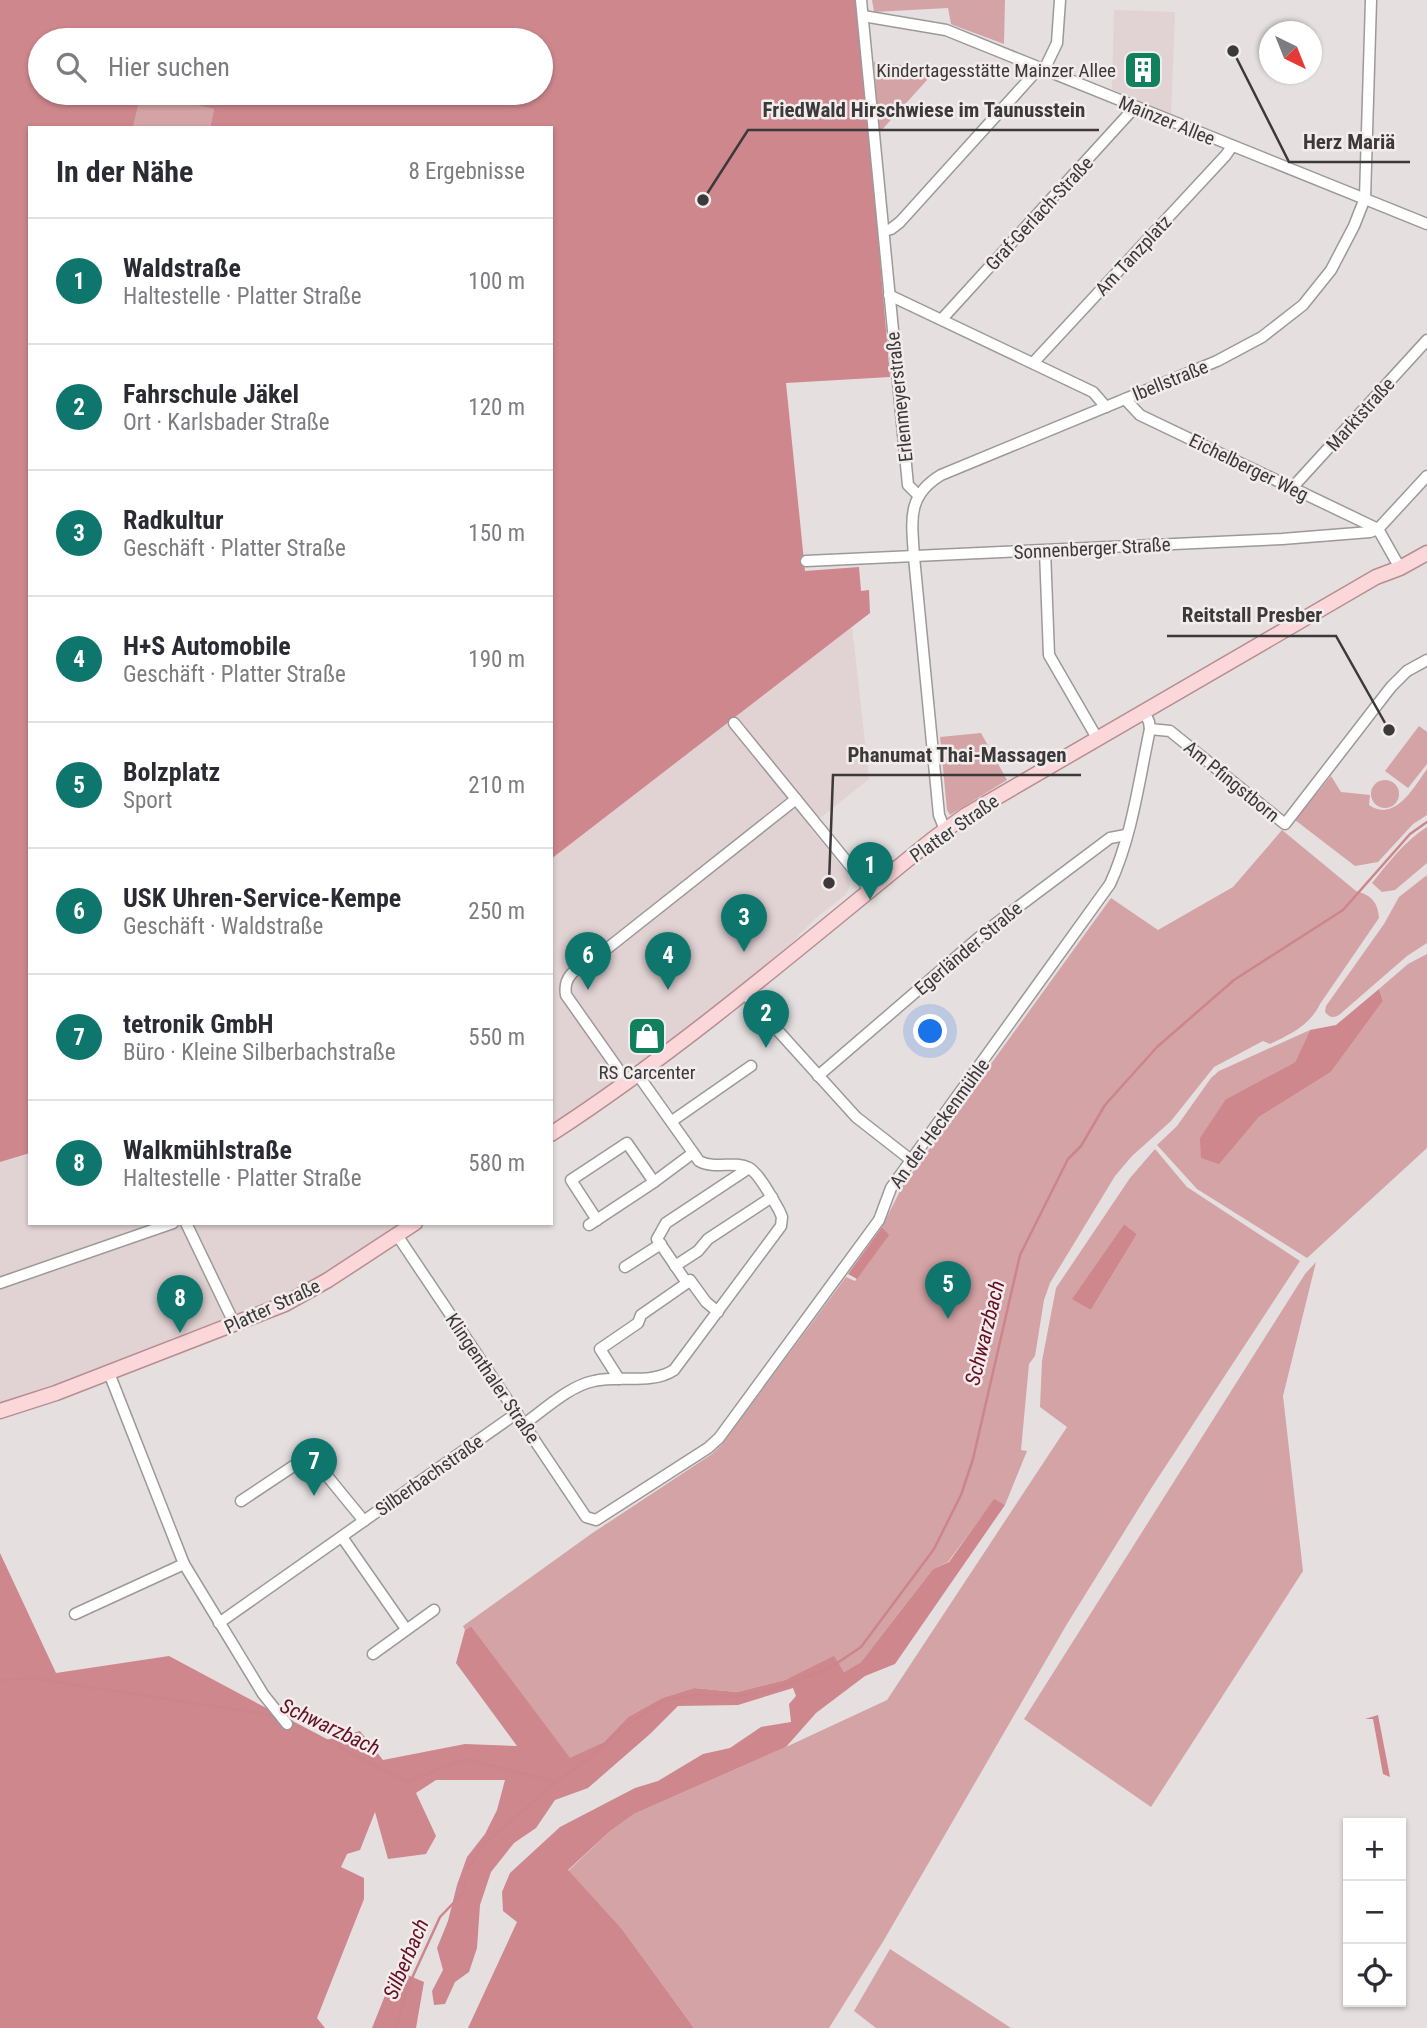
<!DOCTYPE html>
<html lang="de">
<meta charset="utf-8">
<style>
:root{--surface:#fff;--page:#f2f2f3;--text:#2b2b33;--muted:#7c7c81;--line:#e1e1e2;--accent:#0f766e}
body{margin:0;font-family:"Roboto Condensed",sans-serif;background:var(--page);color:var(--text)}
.controls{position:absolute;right:21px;bottom:21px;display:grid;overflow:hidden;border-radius:0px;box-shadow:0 2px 5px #0004}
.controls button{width:63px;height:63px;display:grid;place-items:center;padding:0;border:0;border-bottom:2px solid var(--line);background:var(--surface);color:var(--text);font:35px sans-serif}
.compass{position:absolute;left:1259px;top:21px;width:63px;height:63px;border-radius:50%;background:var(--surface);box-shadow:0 2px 5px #0004;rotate:137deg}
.you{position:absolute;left:931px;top:1032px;width:24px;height:24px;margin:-18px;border:5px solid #fff;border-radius:50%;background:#1a73e8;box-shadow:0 0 0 10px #1a73e833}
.badge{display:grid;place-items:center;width:46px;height:46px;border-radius:50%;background:var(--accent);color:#fff;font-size:23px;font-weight:700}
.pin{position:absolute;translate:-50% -58px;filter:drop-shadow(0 2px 4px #0008)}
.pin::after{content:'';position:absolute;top:37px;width:24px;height:21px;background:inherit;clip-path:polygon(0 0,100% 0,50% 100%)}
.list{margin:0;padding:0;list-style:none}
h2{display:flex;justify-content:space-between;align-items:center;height:91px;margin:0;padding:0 28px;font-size:30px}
h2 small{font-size:23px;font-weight:400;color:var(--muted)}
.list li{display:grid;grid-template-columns:46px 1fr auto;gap:21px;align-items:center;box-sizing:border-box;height:126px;padding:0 28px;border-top:2px solid var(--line)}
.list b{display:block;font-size:26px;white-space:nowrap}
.list p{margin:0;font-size:23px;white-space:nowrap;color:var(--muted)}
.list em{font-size:23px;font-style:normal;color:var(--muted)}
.icon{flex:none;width:38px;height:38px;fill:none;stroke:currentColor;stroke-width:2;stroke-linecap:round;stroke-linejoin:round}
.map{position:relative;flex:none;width:1427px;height:2028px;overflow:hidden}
.search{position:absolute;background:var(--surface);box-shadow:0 2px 5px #0004;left:28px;top:28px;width:525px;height:77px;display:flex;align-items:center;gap:18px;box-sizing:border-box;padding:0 24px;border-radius:38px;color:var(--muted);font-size:26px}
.panel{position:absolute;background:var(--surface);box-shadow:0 2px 5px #0004;left:28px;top:126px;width:525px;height:1099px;border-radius:0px}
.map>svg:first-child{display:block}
.built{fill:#e1d2d3}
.green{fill:#d4a3a5;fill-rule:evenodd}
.forest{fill:#ce878c;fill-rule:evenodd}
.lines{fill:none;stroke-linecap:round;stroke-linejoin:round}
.stream{stroke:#cc868b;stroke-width:2.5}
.minor-casing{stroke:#9e9999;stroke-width:13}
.major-casing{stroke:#b78e90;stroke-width:17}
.minor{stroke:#fff;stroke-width:10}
.major{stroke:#fcd7d9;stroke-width:14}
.labels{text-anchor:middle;stroke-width:5;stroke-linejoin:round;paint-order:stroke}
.poi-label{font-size:19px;fill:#3b3939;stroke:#f2eced;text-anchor:end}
.street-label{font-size:19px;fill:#3b3939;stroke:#f2eced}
.water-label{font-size:21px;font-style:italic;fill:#651023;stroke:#f2eced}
.leader{fill:none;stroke:#3b3939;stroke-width:2.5}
.callout-dot{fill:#3b3939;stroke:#f2eced;stroke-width:2.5}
.callout-label{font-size:21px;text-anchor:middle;font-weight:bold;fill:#3b3939;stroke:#f2eced;stroke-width:5;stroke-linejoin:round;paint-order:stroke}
</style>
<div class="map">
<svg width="1427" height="2028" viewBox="0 0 1427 2028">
<rect width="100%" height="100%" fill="#e5dfdf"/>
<g class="built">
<polygon points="1114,10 1175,12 1171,114 1112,89"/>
<polygon points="852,627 869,779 809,827 848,874 850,886 846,894 816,918 778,956 647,1061 629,1064 615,1073 616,1081 551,1127 551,859"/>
<polygon points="30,1153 30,1223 404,1223 327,1273 250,1312 209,1327 187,1332 164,1342 149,1351 59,1385 0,1403 0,1162"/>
</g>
<g class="green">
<polygon points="872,0 1005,0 1004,44 953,25 951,24 948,8 874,12"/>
<polygon points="874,62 937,69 879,133"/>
<polygon points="141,93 214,109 210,128 133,128"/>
<polygon points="1419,726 1427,732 1427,764 1408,788 1385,771"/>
<polygon points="981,733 1007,780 950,815 947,810 940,737"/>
<path d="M1427 769V815L1413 824 1378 862 1355 866 1295 820 1331 776 1341 792 1370 795 1369 805C1395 823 1414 787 1427 769Z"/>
<circle cx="1385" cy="794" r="14"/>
<path d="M1427 827V863L1395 890 1382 892 1372 883C1388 863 1405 841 1427 827Z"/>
<path d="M1282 830 1356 891C1371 895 1378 902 1379 918L1320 1004C1310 1025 1291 1034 1270 1044L1263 1041 1214 1067 1171 1121 1132 1156 1115 1176 1050 1283 1044 1300 1035 1356 1029 1364 1021 1450 1027 1451 1005 1505 994 1500 948 1562 933 1569 861 1662 844 1672 834 1657 785 1680 737 1692 694 1688 662 1698 628 1717 604 1742 570 1759 471 1626 465 1630 463 1626 591 1534 712 1454 722 1444 846 1277 855 1281 888 1235 882 1227 902 1187 1111 898 1158 930 1233 887Z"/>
<path d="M1427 875V943L1407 956 1339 1015C1333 1018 1330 1018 1325 1012L1326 1006 1384 924 1399 897Z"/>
<polygon points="1427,954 1427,1148 1307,1258 1197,1189 1157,1145 1177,1126 1211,1078 1219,1071 1310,1030 1295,1062 1226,1099 1219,1163 1259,1117 1331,1072 1383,1001 1379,989 1408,964"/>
<path d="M1155 1149 1187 1187 1300 1261 1152 1487 1067 1624 884 1940 829 2028H694L622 1929 568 1871 609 1832 634 1814 786 1747 887 1700 1067 1427 1040 1407 1042 1361 1056 1288 1130 1178ZM1124 1224 1137 1234 1091 1310 1073 1298Z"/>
<polygon points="1316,1262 1283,1396 1303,1571 1151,1807 1024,1719 1305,1274"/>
<polygon points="890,1949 1011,2028 876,2028 854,2011"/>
</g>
<g class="forest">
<path d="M0 0H858L890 377 786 383 805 571 859 567 861 591 869 590 870 613 551 859V128H210L214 109 141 93 133 128H30V1153L0 1162ZM40 40H541V93H40Z"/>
<polygon points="1379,989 1383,1001 1331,1072 1259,1117 1219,1164 1201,1158 1200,1138 1226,1099 1295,1062 1310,1030 1336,1025"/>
<polygon points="1124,1224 1137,1234 1091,1310 1072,1299"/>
<polygon points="882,1227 889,1235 857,1279 848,1274"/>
<polygon points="994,1499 1005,1505 895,1664 865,1676 816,1713 786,1747 634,1814 609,1832 568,1870 622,1929 694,2028 468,2028 517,1922 503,1911 502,1892 510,1873 560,1827 635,1788 658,1781 703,1754 730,1748 761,1727 791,1722 789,1704 796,1696 793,1688 738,1705 678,1706 650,1734 588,1788 555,1800 536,1828 514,1843 491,1872 480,1905 477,1948 469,1972 455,1982 445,2004 434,2005 432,1991 443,1970 437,1948 448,1921 457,1885 467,1857 485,1834 497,1810 505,1780 436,1780 416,1793 436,1836 426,1854 388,1859 375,1812 360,1850 347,1854 341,1867 364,1878 364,1899 317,2018 325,2028 0,2028 0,1553 56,1673 169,1656 326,1740 360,1731 383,1760 465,1744 517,1746 456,1663 465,1630 471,1626 570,1758 604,1742 628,1717 662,1698 694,1688 737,1692 785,1680 834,1656 844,1672 861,1662 933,1569 949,1562"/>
<polygon points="1378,1715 1390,1777 1383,1774 1373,1719 1365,1719"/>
<polygon points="398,1971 424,1982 416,2028 372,2028 388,1988"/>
</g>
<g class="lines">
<g class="stream">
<polyline points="0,1680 30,1678 277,1716"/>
<polyline points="290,1721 406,1782 465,1759 556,1782"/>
<polyline points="468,1869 483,1845 556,1782 591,1757 622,1728 665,1700 697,1695 736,1696 769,1691 830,1668 861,1647 934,1549 961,1495 973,1459 1020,1255 1068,1159 1081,1146 1105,1105 1157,1047 1234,980 1343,910 1410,834 1427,822"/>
<polyline points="396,2028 407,1989 440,1917 463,1893 465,1882"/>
</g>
<defs>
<g id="minor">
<polyline points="861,0 908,485 919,496"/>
<polyline points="863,16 946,30 1427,224"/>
<polyline points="1044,70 1057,43 1060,0"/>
<polyline points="884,231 891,229 900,222 1032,76"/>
<polyline points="889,295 1093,392 1106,407"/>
<polyline points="942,319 1135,107"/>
<polyline points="1033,363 1226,155 1232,146"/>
<polyline points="1125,399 1140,415 1378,529"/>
<polyline points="1292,488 1427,340"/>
<polyline points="1378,529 1427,476"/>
<polyline points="1378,529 1400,568"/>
<polyline points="1045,551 1049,655 1097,738"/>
<polyline points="806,561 1282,539 1370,532 1378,529"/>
<polyline points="1144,711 1149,722 1150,729 1170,731 1285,824 1391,687 1407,671 1427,660"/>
<polyline points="734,723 870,890"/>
<path d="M945 830 939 815 914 557C912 521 906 496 941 475L1217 361 1262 337 1303 305 1331 270 1354 226 1365 198 1371 0"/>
<polyline points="743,992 856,1117 911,1160"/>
<polyline points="818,1076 990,928 1110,838 1126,835"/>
<path d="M628 1083 566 995C562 972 582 967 599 955L796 799"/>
<polyline points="672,1121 751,1066"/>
<polyline points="597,1220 571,1180 627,1143 654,1182"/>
<polyline points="186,1223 235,1325"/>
<polyline points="589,1225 654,1182 693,1153"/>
<path d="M397 1235 586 1517 596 1520 708 1448 719 1438 879 1220 891 1188 1110 884C1132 837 1139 780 1150 729"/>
<polyline points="675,1266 698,1251 708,1239 772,1197"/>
<polyline points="625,1267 661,1244"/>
<polyline points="0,1283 173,1223"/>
<polyline points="718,1312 706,1302 690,1280 687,1283 657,1239 666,1223 749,1168"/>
<polyline points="109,1373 184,1564 263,1694 287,1724"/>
<polyline points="619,1379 600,1349 638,1323 641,1315 687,1283"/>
<path d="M524 1424C544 1410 569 1386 594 1381 620 1375 651 1385 674 1370L781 1226 782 1217 779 1210C773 1200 759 1173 749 1168 734 1160 715 1170 699 1161L638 1075"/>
<polyline points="241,1501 310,1455 364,1521"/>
<polyline points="342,1537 406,1629"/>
<polyline points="75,1614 184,1564"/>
<polyline points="219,1623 517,1413"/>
<polyline points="373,1654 434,1610"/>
</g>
<g id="major">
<path d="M551 1134C686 1046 808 940 933 839L966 815 1376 577 1400 568 1427 553"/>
<polyline points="0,1411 56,1393 285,1304 328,1280 415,1223"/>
</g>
</defs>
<use href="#minor" class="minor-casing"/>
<use href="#major" class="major-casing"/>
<use href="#minor" class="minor"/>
<use href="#major" class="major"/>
</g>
<defs>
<symbol id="building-square" viewBox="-11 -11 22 22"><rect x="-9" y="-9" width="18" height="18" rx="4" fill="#11805d" stroke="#f2eced"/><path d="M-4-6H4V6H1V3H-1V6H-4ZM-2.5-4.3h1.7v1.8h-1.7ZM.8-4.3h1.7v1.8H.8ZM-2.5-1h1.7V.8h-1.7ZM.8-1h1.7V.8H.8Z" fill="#fff"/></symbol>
<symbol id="shop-square" viewBox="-11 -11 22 22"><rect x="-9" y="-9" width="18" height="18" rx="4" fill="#11805d" stroke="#f2eced"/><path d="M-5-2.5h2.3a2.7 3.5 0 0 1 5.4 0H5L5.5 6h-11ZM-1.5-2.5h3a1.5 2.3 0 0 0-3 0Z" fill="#fff"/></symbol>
</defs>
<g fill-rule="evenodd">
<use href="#building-square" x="1121" y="48" width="44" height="44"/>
<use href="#shop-square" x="625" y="1014" width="44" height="44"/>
</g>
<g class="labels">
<g class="poi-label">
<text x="1116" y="77">Kindertagesstätte Mainzer Allee</text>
<text x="647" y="1079" text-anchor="middle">RS Carcenter</text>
</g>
<g class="street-label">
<text transform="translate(1167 120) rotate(22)" y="7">Mainzer Allee</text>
<text transform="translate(1039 213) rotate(-47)" y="7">Graf-Gerlach-Straße</text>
<text transform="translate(1133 255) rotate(-47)" y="7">Am Tanzplatz</text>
<text transform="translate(1170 380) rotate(-22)" y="7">Ibellstraße</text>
<text transform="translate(899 397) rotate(-96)" y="7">Erlenmeyerstraße</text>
<text transform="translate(1360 414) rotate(-48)" y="7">Marktstraße</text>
<text transform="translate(1249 467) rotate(26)" y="7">Eichelberger Weg</text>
<text transform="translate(1092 548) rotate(-3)" y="7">Sonnenberger Straße</text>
<text transform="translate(1232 781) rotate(39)" y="7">Am Pfingstborn</text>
<text transform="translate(954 828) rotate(-35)" y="7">Platter Straße</text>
<text transform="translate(968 948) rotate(-40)" y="7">Egerländer Straße</text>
<text transform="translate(939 1123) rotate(-54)" y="7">An der Heckenmühle</text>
<text transform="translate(272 1306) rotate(-25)" y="7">Platter Straße</text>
<text transform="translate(493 1378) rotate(56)" y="7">Klingenthaler Straße</text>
<text transform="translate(429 1475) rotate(-35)" y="7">Silberbachstraße</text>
</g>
<g class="water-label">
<text transform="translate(985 1333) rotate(-76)" y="7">Schwarzbach</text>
<text transform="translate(330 1727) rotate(25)" y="7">Schwarzbach</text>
<text transform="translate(406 1959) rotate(-67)" y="7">Silberbach</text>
</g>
</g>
<path class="leader" d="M703 200L748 130H1099M1233 51L1289 162H1410M1389 730L1336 636H1167M829 883L833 775H1081"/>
<g class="callout-dot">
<circle cx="703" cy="200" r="7"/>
<circle cx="1233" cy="51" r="7"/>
<circle cx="1389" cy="730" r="7"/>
<circle cx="829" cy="883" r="7"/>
</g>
<g class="callout-label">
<text x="924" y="117">FriedWald Hirschwiese im Taunusstein</text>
<text x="1349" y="149">Herz Mariä</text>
<text x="1252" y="622">Reitstall Presber</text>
<text x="957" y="762">Phanumat Thai-Massagen</text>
</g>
</svg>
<div class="controls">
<button>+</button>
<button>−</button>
<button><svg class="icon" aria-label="locate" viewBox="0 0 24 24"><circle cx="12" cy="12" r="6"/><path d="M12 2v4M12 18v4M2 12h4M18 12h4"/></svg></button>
</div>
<svg class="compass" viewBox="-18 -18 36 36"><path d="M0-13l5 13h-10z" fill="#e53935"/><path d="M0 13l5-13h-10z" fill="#7c7c81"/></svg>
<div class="you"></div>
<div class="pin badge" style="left:870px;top:900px">1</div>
<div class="pin badge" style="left:766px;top:1048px">2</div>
<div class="pin badge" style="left:744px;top:952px">3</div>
<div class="pin badge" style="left:668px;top:990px">4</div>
<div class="pin badge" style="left:948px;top:1319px">5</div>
<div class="pin badge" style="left:588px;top:990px">6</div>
<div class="pin badge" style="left:314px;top:1496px">7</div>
<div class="pin badge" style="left:180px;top:1333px">8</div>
<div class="search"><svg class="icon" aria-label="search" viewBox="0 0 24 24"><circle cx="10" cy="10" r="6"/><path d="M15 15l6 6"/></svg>Hier suchen</div>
<section class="panel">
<h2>In der Nähe<small>8 Ergebnisse</small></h2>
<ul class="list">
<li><span class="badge">1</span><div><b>Waldstraße</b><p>Haltestelle · Platter Straße</p></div><em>100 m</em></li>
<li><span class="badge">2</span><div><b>Fahrschule Jäkel</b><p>Ort · Karlsbader Straße</p></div><em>120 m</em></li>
<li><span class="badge">3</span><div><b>Radkultur</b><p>Geschäft · Platter Straße</p></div><em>150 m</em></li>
<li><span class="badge">4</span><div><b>H+S Automobile</b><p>Geschäft · Platter Straße</p></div><em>190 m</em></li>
<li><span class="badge">5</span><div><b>Bolzplatz</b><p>Sport</p></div><em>210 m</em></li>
<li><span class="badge">6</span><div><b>USK Uhren-Service-Kempe</b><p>Geschäft · Waldstraße</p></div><em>250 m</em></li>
<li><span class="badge">7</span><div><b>tetronik GmbH</b><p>Büro · Kleine Silberbachstraße</p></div><em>550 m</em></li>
<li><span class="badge">8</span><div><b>Walkmühlstraße</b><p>Haltestelle · Platter Straße</p></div><em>580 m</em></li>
</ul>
</section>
</div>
